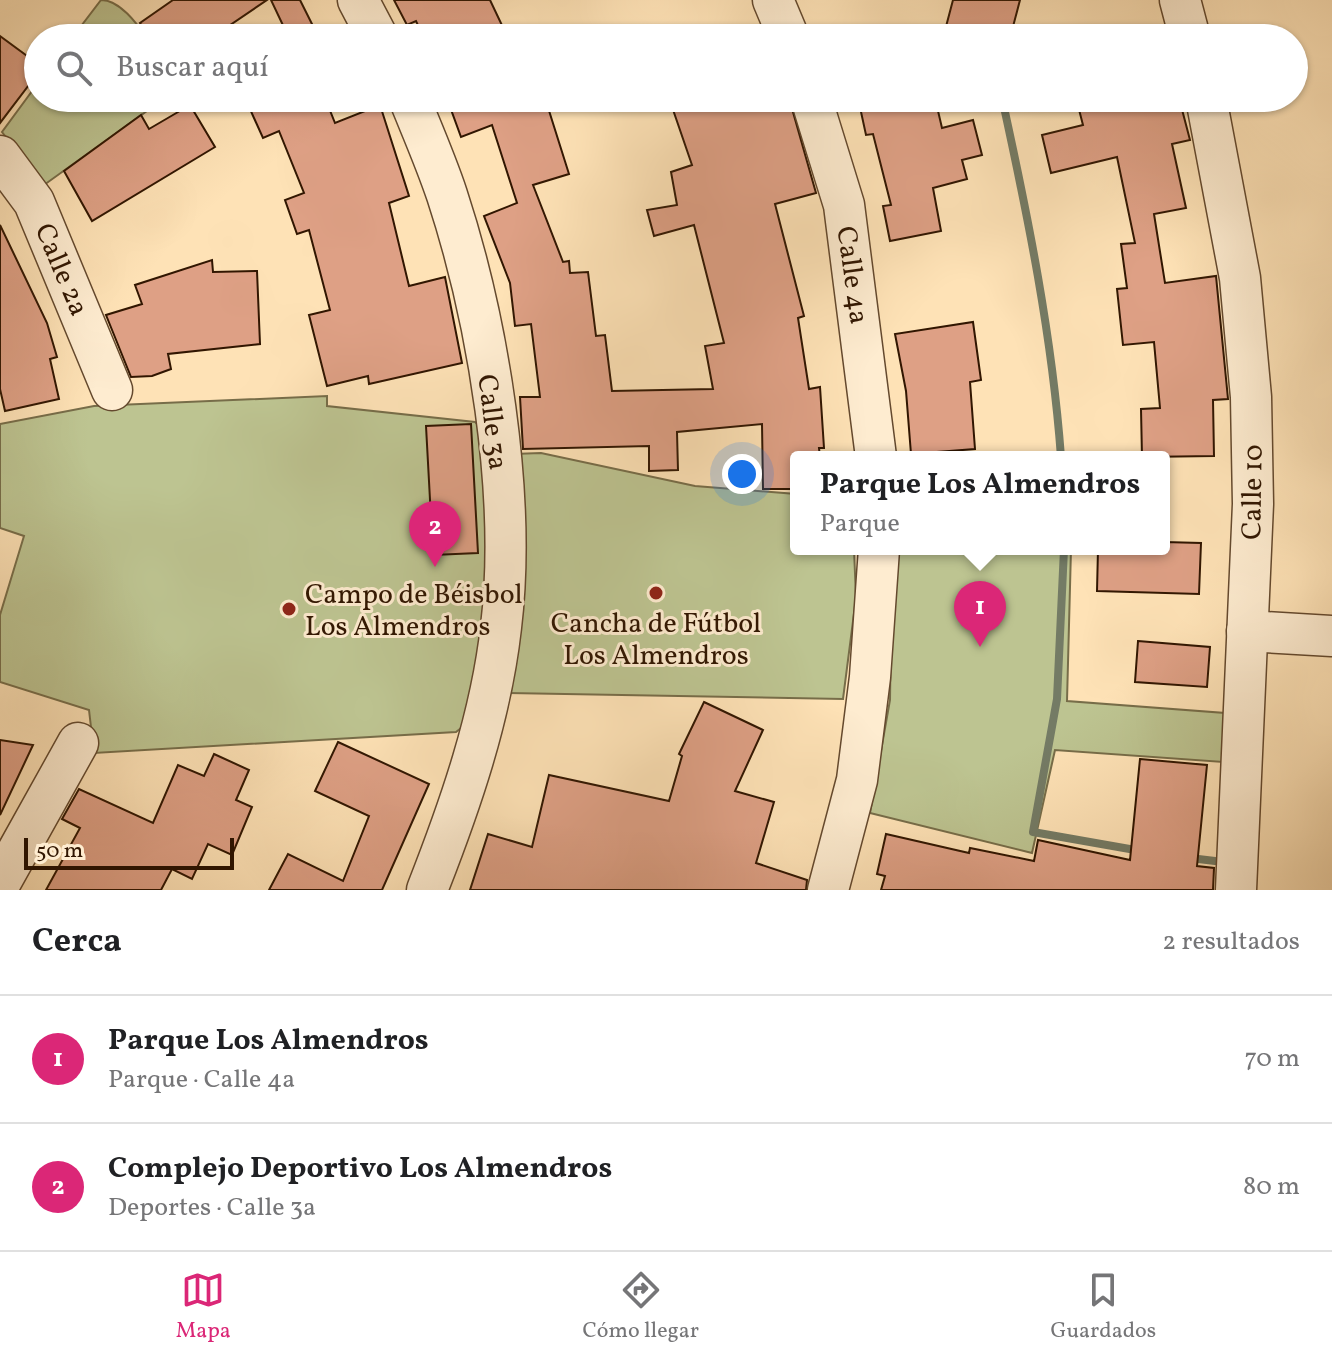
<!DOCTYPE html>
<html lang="es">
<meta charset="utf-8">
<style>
:root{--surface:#fff;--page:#f2f2f2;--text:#202124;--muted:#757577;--line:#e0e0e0;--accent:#db2777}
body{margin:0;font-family:Vollkorn,serif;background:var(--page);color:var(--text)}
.scale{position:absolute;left:24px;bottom:20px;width:210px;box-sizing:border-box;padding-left:8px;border:4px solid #311601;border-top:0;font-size:22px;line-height:28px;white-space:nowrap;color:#311601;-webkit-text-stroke:6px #feecd0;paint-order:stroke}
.you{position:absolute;left:742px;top:474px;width:28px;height:28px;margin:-20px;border:6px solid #fff;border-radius:50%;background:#1a73e8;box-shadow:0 0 0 12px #1a73e833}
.badge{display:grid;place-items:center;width:52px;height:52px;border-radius:50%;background:var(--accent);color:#fff;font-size:26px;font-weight:700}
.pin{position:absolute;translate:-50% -66px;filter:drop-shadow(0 2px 4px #0008)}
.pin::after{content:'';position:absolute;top:42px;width:28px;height:24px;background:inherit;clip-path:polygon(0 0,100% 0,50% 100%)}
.popup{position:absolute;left:790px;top:451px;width:380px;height:104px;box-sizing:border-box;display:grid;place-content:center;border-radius:8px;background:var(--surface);filter:drop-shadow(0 2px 6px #0005);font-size:26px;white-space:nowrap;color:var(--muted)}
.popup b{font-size:30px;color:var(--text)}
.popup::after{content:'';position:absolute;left:50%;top:100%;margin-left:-16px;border:16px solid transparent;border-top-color:var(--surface)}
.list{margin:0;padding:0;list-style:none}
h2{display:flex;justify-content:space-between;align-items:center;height:104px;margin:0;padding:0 32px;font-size:34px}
h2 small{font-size:26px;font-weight:400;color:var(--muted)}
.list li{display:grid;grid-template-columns:52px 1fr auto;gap:24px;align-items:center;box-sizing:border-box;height:128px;padding:0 32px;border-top:2px solid var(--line)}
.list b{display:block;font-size:30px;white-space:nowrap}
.list p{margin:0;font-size:26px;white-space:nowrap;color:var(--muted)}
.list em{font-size:26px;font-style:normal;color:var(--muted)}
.icon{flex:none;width:44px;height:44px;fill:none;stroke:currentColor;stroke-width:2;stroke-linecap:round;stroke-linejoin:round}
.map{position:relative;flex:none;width:1332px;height:890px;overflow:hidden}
.search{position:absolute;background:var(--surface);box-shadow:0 2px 6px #0004;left:24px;right:24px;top:24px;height:88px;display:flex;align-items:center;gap:20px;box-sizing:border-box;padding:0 28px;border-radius:44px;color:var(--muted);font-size:30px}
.sheet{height:360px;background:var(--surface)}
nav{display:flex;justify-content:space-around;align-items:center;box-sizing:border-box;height:112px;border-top:2px solid var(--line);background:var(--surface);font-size:22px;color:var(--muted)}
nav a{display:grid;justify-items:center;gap:4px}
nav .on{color:var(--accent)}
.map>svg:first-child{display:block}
.green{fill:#bdc491;stroke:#776d49;stroke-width:2}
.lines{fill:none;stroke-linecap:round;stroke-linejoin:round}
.stream{stroke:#747b65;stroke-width:8}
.building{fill:#dea085;stroke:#311601;stroke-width:2}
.minor-casing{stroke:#64492e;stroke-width:43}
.minor{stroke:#feecd0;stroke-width:40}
.poi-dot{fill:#8f2418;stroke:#feecd0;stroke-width:3}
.labels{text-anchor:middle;stroke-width:6;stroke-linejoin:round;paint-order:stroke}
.street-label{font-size:28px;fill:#311601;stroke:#feecd0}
.poi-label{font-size:28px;fill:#311601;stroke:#feecd0;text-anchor:start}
</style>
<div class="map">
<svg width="1332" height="890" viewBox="0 0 1332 890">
<rect width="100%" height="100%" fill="#fee2b6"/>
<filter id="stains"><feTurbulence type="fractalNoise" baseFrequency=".0025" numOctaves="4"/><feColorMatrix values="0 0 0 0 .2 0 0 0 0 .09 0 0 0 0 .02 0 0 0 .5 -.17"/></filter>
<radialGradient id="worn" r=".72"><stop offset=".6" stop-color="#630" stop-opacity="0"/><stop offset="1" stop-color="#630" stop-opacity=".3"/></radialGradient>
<g class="green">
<path d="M101 0C120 0 137 24 147 38H72Z"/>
<polygon points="38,83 38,98 165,98 44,185 2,132"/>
<polygon points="327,396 327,406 475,422 513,454 541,453 695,486 796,494 796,549 854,549 856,598 843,699 506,693 456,732 94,753 89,710 0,682 0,615 24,536 0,528 0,424 94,406"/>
<polygon points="892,549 1071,549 1067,701 1225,713 1223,762 1055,750 1032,853 870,813 890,700"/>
</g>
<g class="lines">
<g class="stream">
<path d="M1002 98C1028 217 1052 335 1061 457"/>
<polyline points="1064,549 1057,699 1033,832 1141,851"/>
<polyline points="1190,858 1215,861"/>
</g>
</g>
<g class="building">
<polygon points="173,0 267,0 211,38 150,38 140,23"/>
<polygon points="271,0 300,0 319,38 289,38"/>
<polygon points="394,0 490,0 508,38 424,38 416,21 407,25"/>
<polygon points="953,0 1020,0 1010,38 943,38"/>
<polygon points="0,36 38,64 38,73 0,123"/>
<polygon points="245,98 325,98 335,123 380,105 409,196 389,203 409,286 445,277 462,363 369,384 368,376 327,386 309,315 330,310 309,230 297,234 285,200 304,193 279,131 263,138"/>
<polygon points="465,98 545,98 569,174 533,185 563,262 569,261 570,273 588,272 596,336 605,335 612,391 713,389 705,346 724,343 694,225 654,236 647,210 677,205 671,172 692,165 669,98 789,98 816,193 775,204 804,316 798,318 809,389 820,387 824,448 819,448 820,457 796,457 796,489 763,489 762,424 677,432 678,470 649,471 649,446 523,449 520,397 540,397 531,324 515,326 510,283 484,216 517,203 492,125 461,137 449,104"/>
<polygon points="858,98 935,98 942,128 973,120 982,155 962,160 967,179 933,188 941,231 890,241 883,206 891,205 873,134 866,135"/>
<polygon points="1076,98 1179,98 1190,140 1172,144 1186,208 1154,214 1165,283 1216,276 1228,399 1213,400 1214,456 1142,457 1141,409 1160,408 1154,342 1123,345 1117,289 1127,288 1121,244 1135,243 1117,157 1051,173 1042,135 1083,125"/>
<polygon points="190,105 215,147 92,221 64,171 141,115 149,129"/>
<polygon points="0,225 47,323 57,357 50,359 59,399 5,411 0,389"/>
<polygon points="212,260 213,272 257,271 260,344 168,354 171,369 152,376 131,377 106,315 142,304 135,285"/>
<polygon points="973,322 981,380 970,382 975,449 911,454 906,391 895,334"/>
<polygon points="471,424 478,553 433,555 426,426"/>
<polygon points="1164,542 1201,543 1199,594 1097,591 1098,549 1164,549"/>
<polygon points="1138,641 1210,647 1207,687 1135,682"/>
<polygon points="704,702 763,730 735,791 774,802 756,863 807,880 806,890 470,890 488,834 532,847 549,775 669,801 682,756 679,754"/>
<polygon points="0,740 33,745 0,815"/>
<polygon points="338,742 429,784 382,890 269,890 288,854 343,881 369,816 315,791"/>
<polygon points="214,754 249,770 236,800 252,807 232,855 208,844 192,879 172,869 161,890 46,890 80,828 62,819 79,789 153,823 178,765 204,776"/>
<polygon points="1140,759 1207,765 1197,866 1214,868 1213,890 881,890 885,876 877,874 886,834 969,853 970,848 1034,861 1038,840 1130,860"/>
</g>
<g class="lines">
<defs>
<g id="minor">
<polyline points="358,0 378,38"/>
<polyline points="773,0 789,38"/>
<polyline points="1180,0 1190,38"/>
<path d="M409 98C422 130 436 162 447 195 488 320 517 495 501 627 491 717 460 806 427 890"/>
<polyline points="811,98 844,205 876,457"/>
<polyline points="1206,98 1240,278 1251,397 1253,504 1236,890"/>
<polyline points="0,156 34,202 112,390"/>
<polyline points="1247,631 1332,636"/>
<polyline points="0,883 78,743"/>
<polyline points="828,890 857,780 870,677 879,549"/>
</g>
</defs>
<use href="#minor" class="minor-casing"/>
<use href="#minor" class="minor"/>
</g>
<g class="poi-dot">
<circle cx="656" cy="593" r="8"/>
<circle cx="289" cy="609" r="8"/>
</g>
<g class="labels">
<g class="street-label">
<text transform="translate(63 269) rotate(67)" y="10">Calle 2a</text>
<text transform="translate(854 275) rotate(82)" y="10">Calle 4a</text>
<text transform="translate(494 422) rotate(83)" y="10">Calle 3a</text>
<text transform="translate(1251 492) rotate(-89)" y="10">Calle 10</text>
</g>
<g class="poi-label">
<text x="305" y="603">Campo de Béisbol<tspan x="305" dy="32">Los Almendros</tspan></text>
<text x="656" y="632" text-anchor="middle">Cancha de Fútbol<tspan x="656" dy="32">Los Almendros</tspan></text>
</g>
</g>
<rect width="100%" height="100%" filter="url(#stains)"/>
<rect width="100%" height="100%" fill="url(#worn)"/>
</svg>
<div class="scale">50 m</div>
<div class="you"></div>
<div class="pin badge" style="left:980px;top:647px">1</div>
<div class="popup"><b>Parque Los Almendros</b>Parque</div>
<div class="pin badge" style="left:435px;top:567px">2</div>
<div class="search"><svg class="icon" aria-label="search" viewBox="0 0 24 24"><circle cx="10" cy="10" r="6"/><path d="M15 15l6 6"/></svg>Buscar aquí</div>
</div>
<section class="sheet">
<h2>Cerca<small>2 resultados</small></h2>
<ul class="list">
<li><span class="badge">1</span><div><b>Parque Los Almendros</b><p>Parque · Calle 4a</p></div><em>70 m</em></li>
<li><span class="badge">2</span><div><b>Complejo Deportivo Los Almendros</b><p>Deportes · Calle 3a</p></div><em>80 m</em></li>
</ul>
</section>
<nav>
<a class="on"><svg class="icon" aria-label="map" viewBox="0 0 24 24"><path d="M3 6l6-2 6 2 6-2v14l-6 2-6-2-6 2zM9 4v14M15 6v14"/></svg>Mapa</a>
<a><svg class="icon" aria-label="directions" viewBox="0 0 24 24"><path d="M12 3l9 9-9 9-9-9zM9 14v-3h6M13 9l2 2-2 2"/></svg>Cómo llegar</a>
<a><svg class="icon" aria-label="saved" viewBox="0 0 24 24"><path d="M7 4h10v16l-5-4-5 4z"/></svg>Guardados</a>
</nav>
